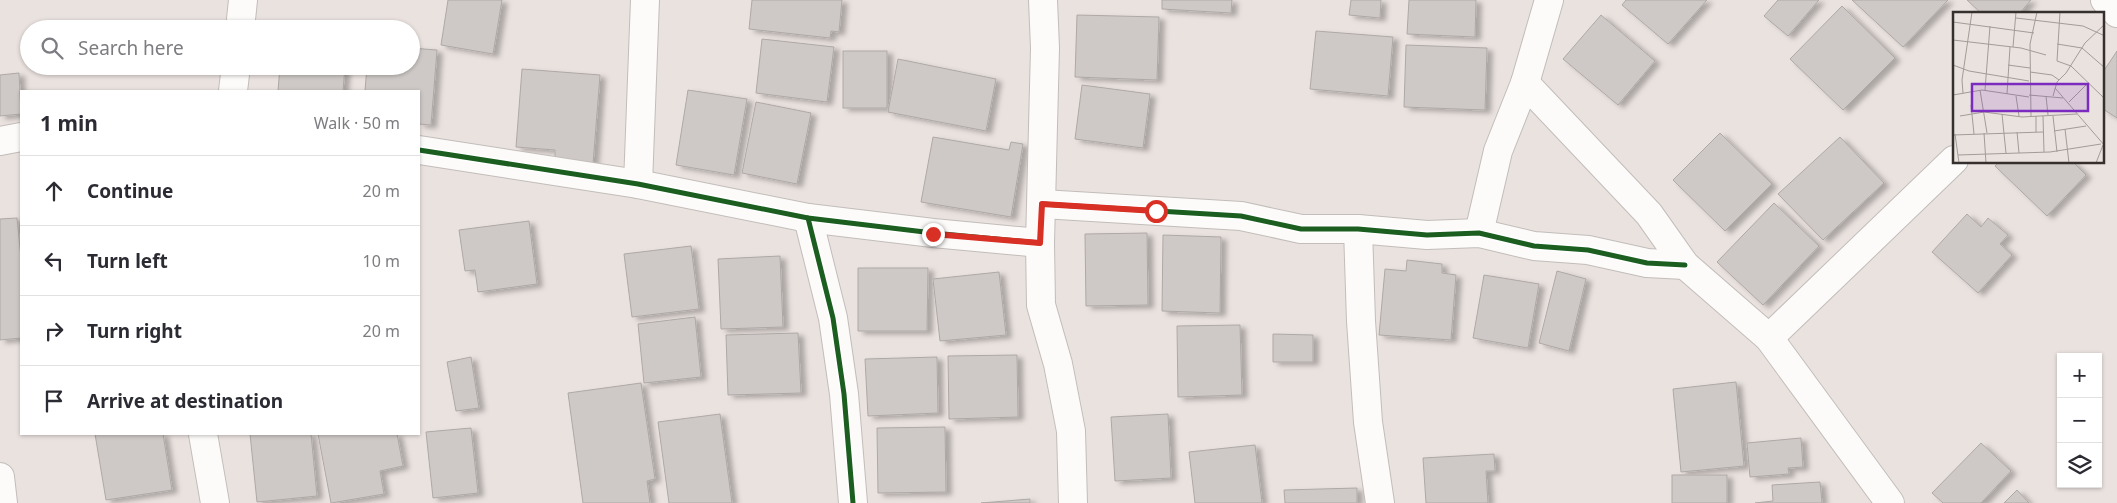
<!DOCTYPE html>
<meta charset="utf-8">
<style>
:root{--surface:#fff;--page:#f2f2f3;--text:#2b2b33;--muted:#7c7c81;--line:#e1e1e2}
body{margin:0;font-family:"Noto Sans",sans-serif;background:var(--page);color:var(--text)}
.controls{position:absolute;right:15px;bottom:15px;display:grid;overflow:hidden;border-radius:0px;box-shadow:0 1px 4px #0004}
.controls button{width:45px;height:45px;display:grid;place-items:center;padding:0;border:0;border-bottom:1px solid var(--line);background:var(--surface);color:var(--text);font:25px sans-serif}
.stop{position:absolute;width:15px;height:15px;margin:-11px;border:4px solid #d93025;border-radius:50%;background:#fff}
.stop.end{background:#d93025;border-color:#fff;box-shadow:0 1px 5px #0008}
.list{margin:0;padding:0;list-style:none}
h2{display:flex;justify-content:space-between;align-items:center;height:65px;margin:0;padding:0 20px;font-size:21px}
h2 small{font-size:16px;font-weight:400;color:var(--muted)}
.list li{display:grid;grid-template-columns:32px 1fr auto;gap:15px;align-items:center;box-sizing:border-box;height:70px;padding:0 20px;border-top:1px solid var(--line)}
.list b{display:block;font-size:19px;white-space:nowrap}
.list em{font-size:16px;font-style:normal;color:var(--muted)}
.icon{flex:none;width:28px;height:28px;fill:none;stroke:currentColor;stroke-width:2;stroke-linecap:round;stroke-linejoin:round}
.map{position:relative;flex:none;width:2117px;height:503px;overflow:hidden}
.search{position:absolute;background:var(--surface);box-shadow:0 1px 4px #0004;left:20px;top:20px;width:400px;height:55px;display:flex;align-items:center;gap:12px;box-sizing:border-box;padding:0 18px;border-radius:28px;color:var(--muted);font-size:19px}
.panel{position:absolute;background:var(--surface);box-shadow:0 1px 4px #0004;left:20px;top:90px;width:400px;height:345px;border-radius:0px}
.map>svg:first-child{display:block}
.building{fill:#cec9c7;stroke:#aea8a6;filter:url(#shadow)}
.lines{fill:none;stroke-linecap:round;stroke-linejoin:round}
.minor-casing{stroke:#c2bdba;stroke-width:30}
.minor{stroke:#fcfbfa;stroke-width:28}
.cycleway-casing{stroke:#fff;stroke-width:8}
.cycleway{stroke:#1b5e20;stroke-width:5}
.route{stroke:#d93025;stroke-width:6}
.inset-road{fill:none;stroke:#a29b98;stroke-width:1}
.view{fill:#7b2cbf;fill-opacity:0.15;stroke:#7b2cbf;stroke-width:2.5}
.inset-edge{fill:none;stroke:#35302e;stroke-width:2.5}
</style>
<div class="map">
<svg width="2117" height="503" viewBox="0 0 2117 503">
<defs>
<filter id="shadow"><feDropShadow dx="5.5" dy="3" stdDeviation="2.5" flood-color="#0004"/></filter>
</defs>
<rect width="100%" height="100%" fill="#eae2df"/>
<g class="building">
<polygon points="448,0 502,0 493,54 441,45"/>
<polygon points="752,0 842,0 839,32 831,31 830,38 749,29"/>
<polygon points="1162,0 1232,0 1231,13 1162,9"/>
<polygon points="1351,0 1381,0 1380,18 1349,15"/>
<polygon points="1409,0 1476,0 1475,37 1407,34"/>
<polygon points="1626,0 1707,0 1668,44 1622,5"/>
<polygon points="1778,0 1819,0 1788,36 1764,16"/>
<polygon points="1852,0 1948,0 1903,47"/>
<polygon points="1967,0 2031,0 2019,14 1982,14"/>
<polygon points="1842,6 1895,58 1843,110 1790,59"/>
<polygon points="1077,15 1159,17 1157,80 1075,77"/>
<polygon points="1601,15 1655,61 1618,105 1563,59"/>
<polygon points="1316,31 1393,37 1388,96 1310,89"/>
<polygon points="762,39 834,47 827,102 756,93"/>
<polygon points="1406,45 1487,48 1485,110 1404,107"/>
<polygon points="411,48 437,50 431,125 419,124 419,91 365,91 367,66 411,66"/>
<rect x="843" y="51" width="44" height="57"/>
<polygon points="2117,51 2117,118 2103,109 2103,72"/>
<polygon points="898,59 996,79 986,131 888,112"/>
<polygon points="280,66 345,66 343,91 278,91"/>
<polygon points="522,69 600,75 593,164 555,161 555,150 516,147"/>
<polygon points="19,73 21,114 0,116 0,75"/>
<polygon points="1082,85 1150,94 1143,148 1075,139"/>
<polygon points="688,90 747,99 734,175 676,165"/>
<polygon points="756,102 811,113 797,184 742,173"/>
<polygon points="1720,133 1772,184 1725,231 1673,180"/>
<polygon points="933,137 1009,150 1011,142 1023,144 1011,217 921,202"/>
<polygon points="1840,137 1884,183 1823,240 1778,194"/>
<polygon points="1999,162 2073,162 2086,175 2047,216 1995,166"/>
<polygon points="1774,203 1819,246 1763,305 1717,262"/>
<polygon points="1967,214 1981,227 1988,218 2008,235 2000,244 2012,255 1978,293 1932,252"/>
<polygon points="17,218 21,258 21,338 0,340 0,219"/>
<polygon points="529,221 537,284 478,292 475,270 465,271 459,230"/>
<polygon points="1147,233 1148,305 1086,306 1085,234"/>
<polygon points="1163,235 1221,237 1220,313 1162,311"/>
<polygon points="691,246 699,309 632,317 624,254"/>
<polygon points="780,256 783,327 721,329 718,259"/>
<polygon points="1407,260 1442,264 1442,273 1456,275 1451,340 1379,335 1385,269 1406,271"/>
<polygon points="858,268 928,268 927,331 858,331"/>
<polygon points="1557,271 1586,279 1569,351 1539,343"/>
<polygon points="999,272 1006,335 940,341 933,279"/>
<polygon points="1484,275 1539,284 1528,348 1473,338"/>
<polygon points="695,317 701,377 644,383 638,324"/>
<polygon points="1240,325 1242,395 1178,397 1177,326"/>
<polygon points="798,333 801,393 728,395 726,335"/>
<polygon points="1273,334 1313,335 1313,362 1273,362"/>
<polygon points="1017,355 1018,417 949,419 948,356"/>
<polygon points="471,357 479,408 456,411 447,362"/>
<polygon points="937,357 938,413 868,416 865,359"/>
<polygon points="1736,382 1744,466 1681,472 1673,389"/>
<polygon points="641,383 655,479 647,481 650,503 583,503 568,393"/>
<polygon points="720,414 732,503 669,503 658,422"/>
<polygon points="1168,414 1171,478 1115,481 1111,417"/>
<polygon points="945,427 946,492 878,493 877,428"/>
<polygon points="471,428 478,493 433,498 426,432"/>
<polygon points="95,434 163,434 172,490 106,500"/>
<polygon points="250,434 311,434 317,496 257,502"/>
<polygon points="318,434 397,434 403,466 380,471 384,494 331,503"/>
<polygon points="1801,438 1803,467 1788,468 1789,474 1750,477 1747,443"/>
<polygon points="1981,443 2011,471 1981,503 1943,503 1932,493"/>
<polygon points="1255,445 1262,503 1195,503 1189,452"/>
<polygon points="1494,454 1495,471 1486,471 1488,503 1426,503 1423,458"/>
<rect x="1672" y="475" width="55" height="28"/>
<polygon points="1820,482 1822,503 1755,503 1773,501 1772,485"/>
<polygon points="1357,488 1357,503 1285,503 1284,490"/>
<polygon points="2017,490 2029,503 2004,503"/>
<polygon points="1030,499 1030,503 981,503"/>
</g>
<g class="lines">
<defs>
<g id="minor">
<polyline points="1043,0 1045,48 1040,243 1041,305 1058,364 1071,431 1073,503"/>
<polyline points="2105,0 2117,13"/>
<polyline points="240,29 243,0"/>
<polyline points="1525,83 1649,214 1685,265 1769,338 1890,503"/>
<polyline points="233,91 236,66"/>
<polyline points="0,141 21,137"/>
<polyline points="419,150 638,184 808,218 933,233 1040,243"/>
<polyline points="638,184 645,0"/>
<polyline points="1042,204 1241,216 1301,229 1358,229 1427,235 1479,233 1534,246 1588,250 1647,263 1685,265"/>
<polyline points="808,218 833,318 844,394 853,503"/>
<polyline points="1358,229 1361,321 1368,422 1380,503"/>
<polyline points="1479,233 1498,151 1525,83 1549,0"/>
<polyline points="1769,338 1954,160"/>
<polyline points="203,434 215,503"/>
<polyline points="0,477 3,503"/>
</g>
</defs>
<use href="#minor" class="minor-casing"/>
<use href="#minor" class="minor"/>
<defs>
<g id="cycleway">
<polyline points="419,150 638,184 808,218 933,233 1040,243"/>
<polyline points="1042,204 1241,216 1301,229 1358,229 1427,235 1479,233 1534,246 1588,250 1647,263 1685,265"/>
<polyline points="808,218 833,318 844,394 853,503"/>
</g>
</defs>
<use href="#cycleway" class="cycleway-casing"/>
<use href="#cycleway" class="cycleway"/>
</g>
<g class="lines">
<polyline class="route" points="933,234 1040,243 1042,204 1156,211"/>
</g>
<g transform="translate(1953 12)">
<rect width="151" height="151" fill="#eae2df"/>
<path class="inset-road" d="M107 0 104 49 118 54 152 87M63 6 130 14 152 24M0 10 81 21M0 28 68 36 93 43M104 32 129 36 152 56M60 35 63 0M0 53 16 59 76 69M55 53 77 56M77 60 99 63 106 68M102 76 152 134M27 78 34 121M32 78 37 14M10 81 9 68 19 0M54 82 57 35M0 83 29 78 76 85M76 83 110 86M63 84 66 104M93 84 95 103M100 84 104 70 113 61 132 31 152 12M116 90 134 72M18 93 21 122M49 102 53 141M7 104 31 100 69 105 124 102M78 104 77 32 84 0M90 104 91 140M100 104 104 140M112 117 116 151M101 119 133 114M64 120 66 141M83 120V104M31 121 33 151M2 122 6 151M0 123 90 120M5 143 97 140 148 132M143 151 150 133"/>
<path class="view" d="M19 72H135V99H19Z"/>
<rect width="151" height="151" class="inset-edge"/>
</g>
</svg>
<div class="controls">
<button>+</button>
<button>−</button>
<button><svg class="icon" aria-label="layers" viewBox="0 0 24 24"><path d="M12 4l9 5-9 5-9-5zM3 14l9 5 9-5"/></svg></button>
</div>
<div class="stop" style="left:1156px;top:211px"></div>
<div class="stop end" style="left:933px;top:234px"></div>
<div class="search"><svg class="icon" aria-label="search" viewBox="0 0 24 24"><circle cx="10" cy="10" r="6"/><path d="M15 15l6 6"/></svg>Search here</div>
<section class="panel">
<h2>1 min<small>Walk · 50 m</small></h2>
<ul class="list">
<li><svg class="icon" aria-label="ahead" viewBox="0 0 24 24"><path d="M12 20V5M6 11l6-6 6 6"/></svg><div><b>Continue</b></div><em>20 m</em></li>
<li><svg class="icon" aria-label="left" viewBox="0 0 24 24"><path d="M17 20v-9H6M10 6l-5 5 5 5"/></svg><div><b>Turn left</b></div><em>10 m</em></li>
<li><svg class="icon" aria-label="right" viewBox="0 0 24 24"><path d="M7 20v-9h11M14 6l5 5-5 5"/></svg><div><b>Turn right</b></div><em>20 m</em></li>
<li><svg class="icon" aria-label="arrive" viewBox="0 0 24 24"><path d="M6 21V4h12l-3 4 3 4H6"/></svg><div><b>Arrive at destination</b></div></li>
</ul>
</section>
</div>
